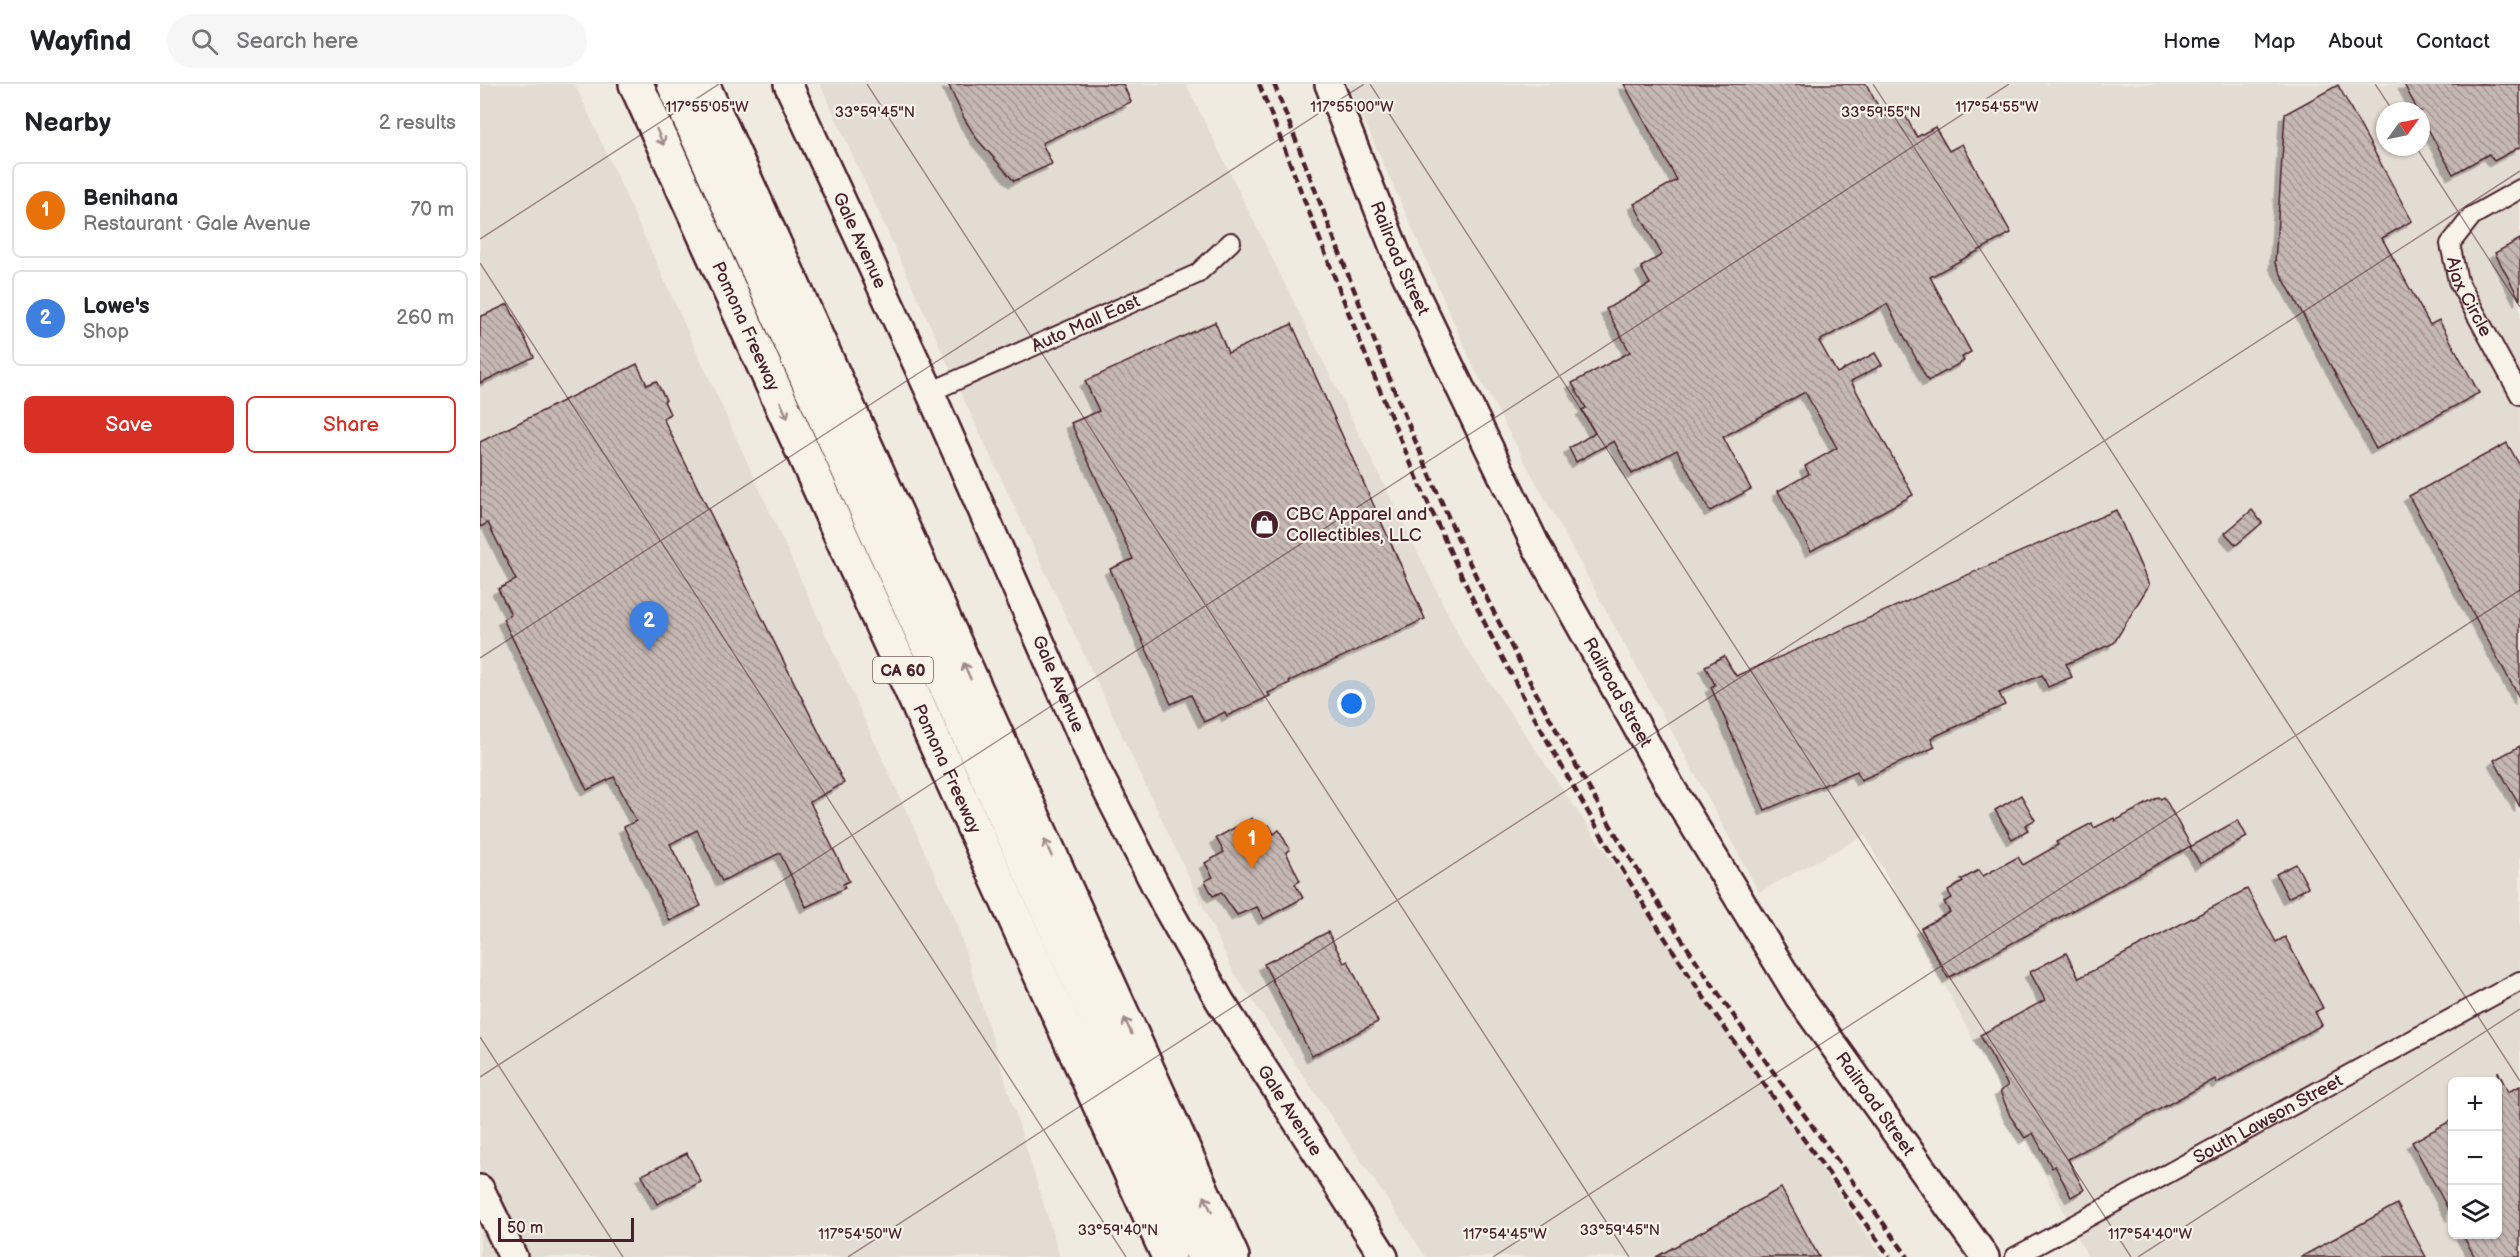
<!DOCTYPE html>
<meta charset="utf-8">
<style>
:root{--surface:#fff;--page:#f6f6f6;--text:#202124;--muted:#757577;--line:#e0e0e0;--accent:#d93025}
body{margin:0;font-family:"Balsamiq Sans",sans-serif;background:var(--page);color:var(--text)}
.controls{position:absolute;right:18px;bottom:18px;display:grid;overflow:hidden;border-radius:9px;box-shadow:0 2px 4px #0004}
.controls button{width:54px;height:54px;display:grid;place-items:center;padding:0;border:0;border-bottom:2px solid var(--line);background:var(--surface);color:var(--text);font:30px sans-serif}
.compass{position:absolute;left:1896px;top:18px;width:54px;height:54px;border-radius:50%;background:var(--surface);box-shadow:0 2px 4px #0004;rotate:57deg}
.scale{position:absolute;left:18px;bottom:15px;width:136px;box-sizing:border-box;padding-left:6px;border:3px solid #4a1f2b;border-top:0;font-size:16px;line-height:21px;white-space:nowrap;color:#4a1f2b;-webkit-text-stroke:4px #f7f3e8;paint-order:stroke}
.you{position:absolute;left:872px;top:620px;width:21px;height:21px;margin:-15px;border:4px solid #fff;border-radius:50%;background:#1a73e8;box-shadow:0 0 0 9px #1a73e833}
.badge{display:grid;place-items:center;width:39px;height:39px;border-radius:50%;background:var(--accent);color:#fff;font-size:20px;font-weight:700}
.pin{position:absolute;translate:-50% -50px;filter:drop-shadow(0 2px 3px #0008)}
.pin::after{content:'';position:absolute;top:32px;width:21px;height:18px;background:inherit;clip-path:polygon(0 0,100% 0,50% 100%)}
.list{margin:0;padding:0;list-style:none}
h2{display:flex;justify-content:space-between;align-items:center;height:78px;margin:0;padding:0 24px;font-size:26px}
h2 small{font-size:20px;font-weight:400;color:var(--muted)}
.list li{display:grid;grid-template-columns:39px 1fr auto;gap:18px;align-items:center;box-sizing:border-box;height:96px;margin:0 12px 12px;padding:0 12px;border:2px solid var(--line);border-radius:9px}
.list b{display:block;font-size:22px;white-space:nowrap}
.list p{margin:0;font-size:20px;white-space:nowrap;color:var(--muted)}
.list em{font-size:20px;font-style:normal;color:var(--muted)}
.actions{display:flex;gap:12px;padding:18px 24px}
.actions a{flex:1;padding:14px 0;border:2px solid var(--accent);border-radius:9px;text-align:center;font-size:21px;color:var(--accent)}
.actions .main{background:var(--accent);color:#fff}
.icon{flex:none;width:33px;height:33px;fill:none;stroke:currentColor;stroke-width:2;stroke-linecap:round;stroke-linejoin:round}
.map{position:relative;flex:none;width:2040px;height:1173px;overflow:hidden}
header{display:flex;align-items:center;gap:36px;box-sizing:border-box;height:84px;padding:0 30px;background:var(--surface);border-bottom:2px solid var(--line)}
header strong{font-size:28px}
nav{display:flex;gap:33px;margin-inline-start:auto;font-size:21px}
.search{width:420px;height:54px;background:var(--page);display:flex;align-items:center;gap:15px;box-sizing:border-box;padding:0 21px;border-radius:33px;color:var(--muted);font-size:22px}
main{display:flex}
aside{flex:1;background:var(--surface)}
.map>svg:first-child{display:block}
.built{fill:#e3dcd2;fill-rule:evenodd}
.building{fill:url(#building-back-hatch);stroke:#4a1f2b;stroke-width:1.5;filter:url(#shadow)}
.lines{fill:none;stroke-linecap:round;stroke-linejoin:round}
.street-casing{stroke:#4a1f2b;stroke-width:22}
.secondary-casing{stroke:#4a1f2b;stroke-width:32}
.highway-casing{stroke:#4a1f2b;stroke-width:38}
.street{stroke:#f7f3e8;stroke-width:18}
.secondary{stroke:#f7f3e8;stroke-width:27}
.highway{stroke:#f7f3e8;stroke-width:33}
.rail{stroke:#4a1f2b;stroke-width:4.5;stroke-dasharray:9 4.5;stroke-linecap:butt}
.oneway{stroke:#a0898a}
.ticks{fill:none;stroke:#4a1f2b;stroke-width:1.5;stroke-opacity:0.45}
.labels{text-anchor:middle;stroke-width:4.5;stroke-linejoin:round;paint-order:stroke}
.shield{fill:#f7f3e8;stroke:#7e5f64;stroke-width:1.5}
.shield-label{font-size:16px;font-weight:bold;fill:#4a1f2b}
.street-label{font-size:18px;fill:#4a1f2b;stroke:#f7f3e8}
.poi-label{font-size:18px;fill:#4a1f2b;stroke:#f7f3e8;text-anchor:start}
.ticks-label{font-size:15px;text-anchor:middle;fill:#4a1f2b;stroke:#f7f3e8;stroke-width:4.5;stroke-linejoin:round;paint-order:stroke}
</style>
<header>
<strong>Wayfind</strong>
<div class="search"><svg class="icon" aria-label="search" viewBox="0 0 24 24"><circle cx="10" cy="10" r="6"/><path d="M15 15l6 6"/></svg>Search here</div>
<nav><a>Home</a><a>Map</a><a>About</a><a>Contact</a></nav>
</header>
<main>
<aside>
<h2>Nearby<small>2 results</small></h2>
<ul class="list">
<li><span class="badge" style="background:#e8710a">1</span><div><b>Benihana</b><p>Restaurant · Gale Avenue</p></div><em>70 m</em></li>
<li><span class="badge" style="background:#3f7fe0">2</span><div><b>Lowe's</b><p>Shop</p></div><em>260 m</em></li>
</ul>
<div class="actions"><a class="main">Save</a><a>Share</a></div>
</aside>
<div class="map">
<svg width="2040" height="1173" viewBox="0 0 2040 1173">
<defs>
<pattern id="building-back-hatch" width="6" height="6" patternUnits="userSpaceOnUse" patternTransform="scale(1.5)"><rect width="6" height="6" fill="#c6b8b3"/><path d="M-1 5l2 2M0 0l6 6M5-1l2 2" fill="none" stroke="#a39592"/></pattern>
<filter id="shadow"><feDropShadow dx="-5.5" dy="5.5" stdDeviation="0" flood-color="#0004"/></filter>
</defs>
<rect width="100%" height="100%" fill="#f0ebe0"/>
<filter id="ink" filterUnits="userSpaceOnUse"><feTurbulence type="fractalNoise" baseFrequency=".0167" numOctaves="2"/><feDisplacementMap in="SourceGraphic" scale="12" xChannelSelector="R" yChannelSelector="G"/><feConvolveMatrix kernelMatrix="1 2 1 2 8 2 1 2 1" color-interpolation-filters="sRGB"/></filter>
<g filter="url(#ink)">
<g class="built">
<polygon points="0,0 95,0 475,834 580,1173 0,1173"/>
<polygon points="340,0 706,0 982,558 1402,1173 946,1173 754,889 485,318"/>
<path d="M868 0H2040V1173H1608L1385 751 1279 808 995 286ZM1905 27H1941V63H1905ZM1972 998H2018V1150H1972Z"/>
</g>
<g class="building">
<polygon points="468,0 643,0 651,18 562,59 572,80 534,97 497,55 485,36"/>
<polygon points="1144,0 1386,0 1404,33 1421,24 1437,53 1455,43 1469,67 1482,60 1531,149 1450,193 1491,268 1482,273 1484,277 1448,297 1407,220 1339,257 1357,289 1395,269 1402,281 1371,297 1433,411 1331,467 1298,407 1329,390 1325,382 1357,364 1325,308 1243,353 1271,405 1230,427 1197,366 1152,390 1134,357 1096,378 1089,364 1115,349 1102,326 1106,324 1092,299 1150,268 1126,225 1170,200 1161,183 1182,171 1154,120 1197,96"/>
<polygon points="1924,0 2040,0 2040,63 2014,77 2009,70 1973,90 1941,32 1941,27 1938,27"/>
<polygon points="1858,1 1932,137 1902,154 1950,241 1959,236 1999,309 1896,365 1795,179 1805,30"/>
<polygon points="2040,155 2040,216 2015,169"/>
<polygon points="28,220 54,273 0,299 0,233"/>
<polygon points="735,238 748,269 812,240 945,535 809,597 810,599 788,609 790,612 747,632 745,628 724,638 711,611 691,620 630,485 653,475 591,339 619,327 605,297"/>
<polygon points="157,280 167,301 176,297 186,316 184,317 190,330 183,334 364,699 330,718 369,797 363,800 365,804 326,823 300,769 242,797 217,746 190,760 221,822 190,837 144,743 156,737 134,693 107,706 23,535 31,531 18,505 36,496 8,439 0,443 0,358"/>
<polygon points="2027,359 2040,382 2040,615 1929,412"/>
<polygon points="1636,426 1669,501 1634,559 1586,580 1592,593 1568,603 1562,591 1519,609 1525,621 1451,654 1455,663 1381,696 1377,687 1285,726 1231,603 1235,601 1225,582 1244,572 1256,592"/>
<polygon points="1772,426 1782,439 1756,461 1745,449"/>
<polygon points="2040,662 2040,723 2014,676"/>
<polygon points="1541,711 1555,736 1545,741 1548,746 1532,755 1515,726"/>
<polygon points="1679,713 1681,715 1684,713 1711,762 1468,894 1441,844 1470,828 1464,818 1472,814 1468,807 1483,798 1481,796 1499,786 1503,792 1538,773 1543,781 1578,761 1576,758 1612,739 1614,744 1634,734 1635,737"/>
<polygon points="772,734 778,746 789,741 794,750 799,746 810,766 806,768 820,797 815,800 823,814 784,835 777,823 757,831 741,808 733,812 725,797 733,793 725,779 744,768 736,754"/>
<polygon points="1758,736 1767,753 1720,780 1710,763"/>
<polygon points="1816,780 1828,803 1808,814 1796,790"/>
<polygon points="1767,805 1796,858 1805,853 1843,924 1835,928 1842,941 1737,999 1735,995 1588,1075 1604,1106 1591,1113 1575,1082 1572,1084 1553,1049 1545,1054 1530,1032 1520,1007 1528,1002 1500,951 1565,916 1550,888 1586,869 1599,894"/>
<polygon points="848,848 864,879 868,877 898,938 832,972 784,880"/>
<polygon points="2018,987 2028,1008 2040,1002 2040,1173 1995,1173 1982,1150 2018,1150"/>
<polygon points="1972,1036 1972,1132 1932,1058"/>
<polygon points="207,1069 221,1098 177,1120 162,1091"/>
<polygon points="1301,1104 1339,1173 1176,1173"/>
<polygon points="1917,1120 1946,1173 1821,1173"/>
</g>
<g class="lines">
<defs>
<g id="street">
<path id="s1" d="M2040 105 1992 132 1970 160 1978 197 2040 311"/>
<path id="s2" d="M450 308 717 190 751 158"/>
<path id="s3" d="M1535 1173 2040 897"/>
</g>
<g id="secondary">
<path id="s4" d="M308 0 450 308 618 689 686 822 740 917 904 1173"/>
<path id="s5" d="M849 0 918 174 1056 462 1190 702 1319 913 1505 1173"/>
<polyline points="0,1105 33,1173"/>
</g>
<g id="highway">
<path id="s6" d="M156 0 689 1173"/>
<polyline points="194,0 724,1173"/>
<polyline points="222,0 752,1173"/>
</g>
</defs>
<use href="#street" class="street-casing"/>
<use href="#secondary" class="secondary-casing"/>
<use href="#highway" class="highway-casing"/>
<use href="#street" class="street"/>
<use href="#secondary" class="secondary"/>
<use href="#highway" class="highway"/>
<g class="rail">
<path d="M779 0C855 192 925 386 1020 569 1071 666 1126 762 1185 854 1255 964 1333 1068 1410 1173"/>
<path d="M794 0C848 138 900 277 959 412 1003 513 1056 611 1110 706 1203 870 1317 1021 1428 1173"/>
</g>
</g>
<defs><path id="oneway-shaft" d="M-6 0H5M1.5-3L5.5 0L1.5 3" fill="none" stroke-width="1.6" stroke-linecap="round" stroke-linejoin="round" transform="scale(1.5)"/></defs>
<g class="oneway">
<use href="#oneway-shaft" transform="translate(180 53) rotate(66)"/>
<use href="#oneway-shaft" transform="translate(304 326) rotate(66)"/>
<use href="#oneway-shaft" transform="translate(487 587) rotate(-114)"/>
<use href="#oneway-shaft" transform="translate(568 764) rotate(-114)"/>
<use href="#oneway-shaft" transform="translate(648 942) rotate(-114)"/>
<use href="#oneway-shaft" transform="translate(728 1120) rotate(-114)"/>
</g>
</g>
<path class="ticks" d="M387 0 1149 1173M890 0 1651 1173M1393 0 2040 997M1895 0 1913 27M1936 63 2040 223M0 155 239 0M0 179 646 1173M0 574 884 0M0 953 143 1173M0 993 1529 0M368 1173 2040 87M1013 1173 2040 506M1658 1173 2040 925"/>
<defs>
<symbol id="shop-disc" viewBox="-11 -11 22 22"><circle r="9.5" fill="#4a1f2b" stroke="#f7f3e8"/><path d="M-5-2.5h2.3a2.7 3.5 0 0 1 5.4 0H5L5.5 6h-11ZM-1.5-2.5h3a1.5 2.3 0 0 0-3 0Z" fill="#fff"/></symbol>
</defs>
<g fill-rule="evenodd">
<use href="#shop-disc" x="768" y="424" width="33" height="33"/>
</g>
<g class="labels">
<rect class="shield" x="393" y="573" width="60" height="26" rx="4.5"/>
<g class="shield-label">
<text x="423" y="592">CA 60</text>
</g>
<g class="street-label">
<text dy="6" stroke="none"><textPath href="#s4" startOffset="172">Gale Avenue</textPath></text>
<text dy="6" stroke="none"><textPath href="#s5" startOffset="188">Railroad Street</textPath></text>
<text dy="6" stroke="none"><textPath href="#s1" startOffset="147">Ajax Circle</textPath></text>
<text dy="6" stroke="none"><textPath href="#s2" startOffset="170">Auto Mall East</textPath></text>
<text dy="6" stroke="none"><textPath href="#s6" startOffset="266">Pomona Freeway</textPath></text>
<text dy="6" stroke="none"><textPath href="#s4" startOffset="658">Gale Avenue</textPath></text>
<text dy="6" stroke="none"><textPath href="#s5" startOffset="674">Railroad Street</textPath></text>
<text dy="6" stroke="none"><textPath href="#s6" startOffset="752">Pomona Freeway</textPath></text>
<text dy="6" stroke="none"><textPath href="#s5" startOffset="1160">Railroad Street</textPath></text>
<text dy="6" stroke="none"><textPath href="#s4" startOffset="1144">Gale Avenue</textPath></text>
<text dy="6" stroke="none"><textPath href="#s3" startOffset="288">South Lawson Street</textPath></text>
</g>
<g class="poi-label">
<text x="806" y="436">CBC Apparel and<tspan x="806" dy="21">Collectibles, LLC</tspan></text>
</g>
</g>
<g class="ticks-label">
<text x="227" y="28">117°55'05"W</text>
<text x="872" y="28">117°55'00"W</text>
<text x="1517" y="28">117°54'55"W</text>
<text x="395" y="33">33°59'45"N</text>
<text x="1401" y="33">33°59'55"N</text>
<text x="638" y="1151">33°59'40"N</text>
<text x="1140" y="1151">33°59'45"N</text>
<text x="380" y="1155">117°54'50"W</text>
<text x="1025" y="1155">117°54'45"W</text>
<text x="1670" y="1155">117°54'40"W</text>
</g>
</svg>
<div class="controls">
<button>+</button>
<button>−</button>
<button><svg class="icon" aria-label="layers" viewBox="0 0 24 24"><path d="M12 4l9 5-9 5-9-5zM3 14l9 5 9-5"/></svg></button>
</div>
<svg class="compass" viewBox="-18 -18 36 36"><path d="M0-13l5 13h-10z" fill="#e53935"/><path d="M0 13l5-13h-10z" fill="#757577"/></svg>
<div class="scale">50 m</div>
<div class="you"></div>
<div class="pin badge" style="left:772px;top:785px;background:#e8710a">1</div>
<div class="pin badge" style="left:169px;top:567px;background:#3f7fe0">2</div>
</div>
</main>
